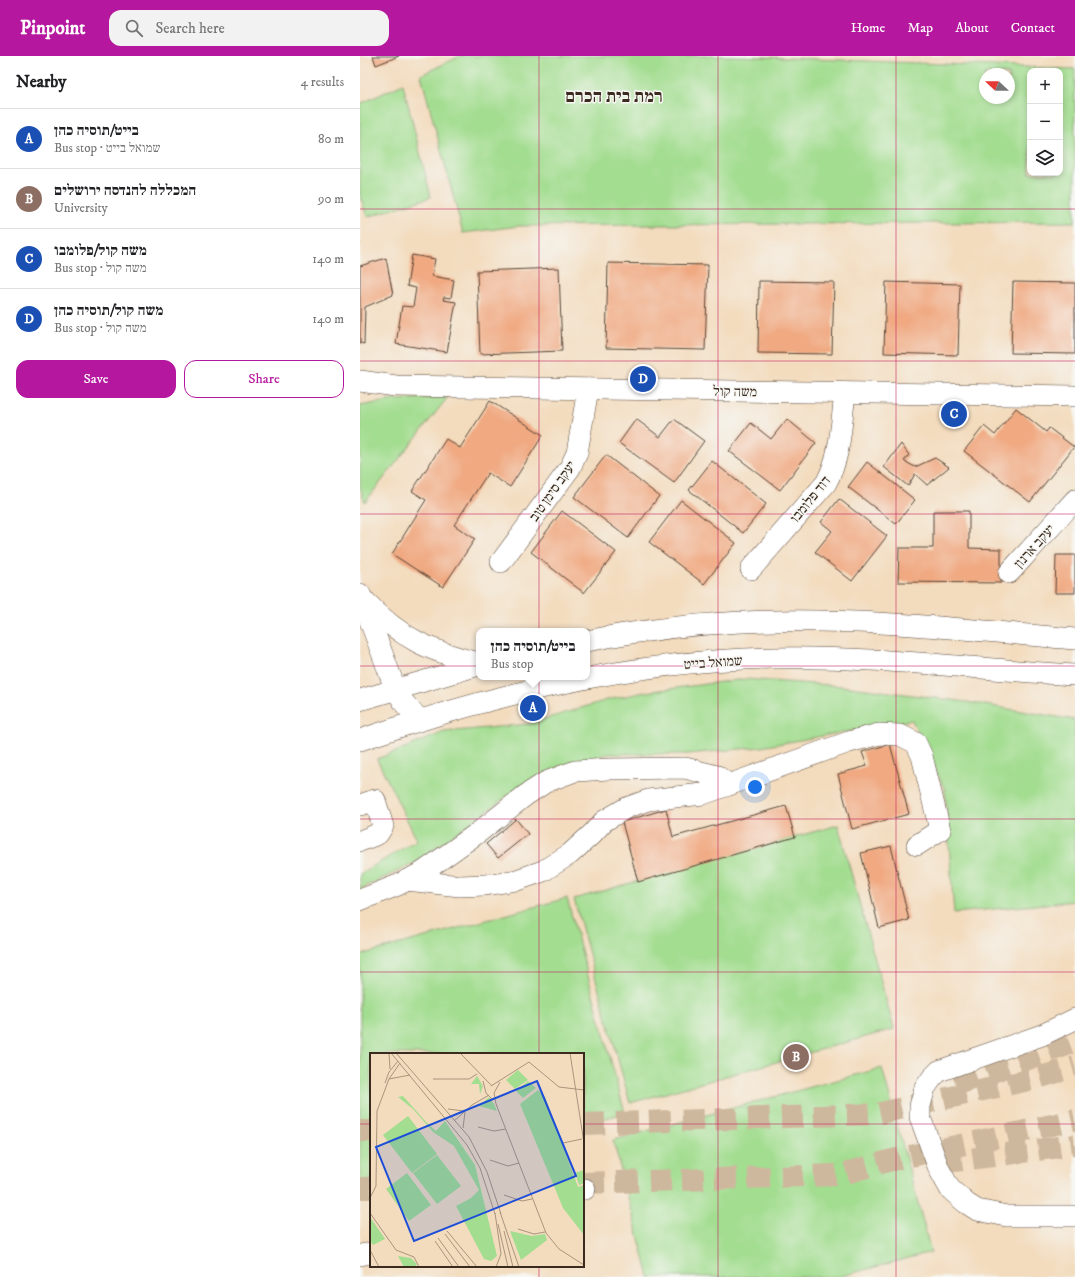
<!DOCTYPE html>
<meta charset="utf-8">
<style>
:root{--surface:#fff;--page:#f2f2f2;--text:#202124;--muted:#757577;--line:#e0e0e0;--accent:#b5179e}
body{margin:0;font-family:"IM FELL DW Pica","Frank Ruhl Libre",serif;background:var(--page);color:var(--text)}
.controls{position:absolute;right:12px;top:12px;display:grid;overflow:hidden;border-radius:8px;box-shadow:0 2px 6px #0003}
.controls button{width:36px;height:36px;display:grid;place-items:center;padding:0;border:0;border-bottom:1px solid var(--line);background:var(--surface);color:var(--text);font:20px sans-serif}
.compass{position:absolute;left:619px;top:12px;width:36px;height:36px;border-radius:50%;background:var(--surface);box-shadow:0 2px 6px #0003;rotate:292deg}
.you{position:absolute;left:395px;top:731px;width:14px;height:14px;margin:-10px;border:3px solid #fff;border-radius:50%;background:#1a73e8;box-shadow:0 0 0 6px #1a73e833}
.badge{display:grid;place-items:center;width:26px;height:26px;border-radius:50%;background:var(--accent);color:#fff;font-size:13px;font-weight:700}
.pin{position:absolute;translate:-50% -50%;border:2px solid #fff;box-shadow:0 1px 4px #0006}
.popup{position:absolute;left:116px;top:572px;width:114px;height:52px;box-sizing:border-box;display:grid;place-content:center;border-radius:8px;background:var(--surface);filter:drop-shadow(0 1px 3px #0005);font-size:13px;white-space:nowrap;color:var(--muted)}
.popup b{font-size:15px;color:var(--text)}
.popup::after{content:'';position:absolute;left:50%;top:100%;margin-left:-8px;border:8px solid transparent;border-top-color:var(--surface)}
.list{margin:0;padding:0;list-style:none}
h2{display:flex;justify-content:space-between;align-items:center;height:52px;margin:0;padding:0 16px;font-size:17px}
h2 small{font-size:13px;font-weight:400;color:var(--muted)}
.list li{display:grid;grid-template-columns:26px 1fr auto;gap:12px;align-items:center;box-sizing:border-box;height:60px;padding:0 16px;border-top:1px solid var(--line)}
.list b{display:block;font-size:15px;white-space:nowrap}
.list p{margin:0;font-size:13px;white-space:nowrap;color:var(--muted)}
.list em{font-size:13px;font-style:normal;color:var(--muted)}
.actions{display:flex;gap:8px;padding:12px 16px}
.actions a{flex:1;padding:9px 0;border:1px solid var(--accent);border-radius:12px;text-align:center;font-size:14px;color:var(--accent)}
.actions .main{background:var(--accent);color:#fff}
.icon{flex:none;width:22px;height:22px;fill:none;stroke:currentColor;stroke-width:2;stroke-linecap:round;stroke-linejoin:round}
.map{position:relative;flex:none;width:715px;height:1221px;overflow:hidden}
header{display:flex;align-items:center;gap:24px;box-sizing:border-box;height:56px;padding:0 20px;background:var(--accent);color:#fff}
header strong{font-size:19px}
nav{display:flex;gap:22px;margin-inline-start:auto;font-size:14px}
.search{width:280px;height:36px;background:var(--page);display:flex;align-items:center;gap:10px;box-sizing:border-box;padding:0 14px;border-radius:12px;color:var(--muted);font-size:15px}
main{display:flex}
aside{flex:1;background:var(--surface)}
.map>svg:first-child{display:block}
.green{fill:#a3dd90;stroke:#6f8457;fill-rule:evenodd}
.building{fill:#f0a981}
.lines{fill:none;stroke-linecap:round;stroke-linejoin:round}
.highway-tunnel{stroke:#ceb89d;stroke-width:22;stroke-dasharray:22 11;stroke-linecap:butt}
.minor-casing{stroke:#574536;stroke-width:22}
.minor{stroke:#fff;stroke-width:21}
.grid{fill:none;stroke:#c2185b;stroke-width:1;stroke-opacity:0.55}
.labels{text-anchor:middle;stroke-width:3;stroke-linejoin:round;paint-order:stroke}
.street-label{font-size:14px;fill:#3b2a1e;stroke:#f6f6f2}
.district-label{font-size:18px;font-weight:bold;fill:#3b2a1e;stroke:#f6f6f2}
.inset-road{fill:none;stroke:#a9947d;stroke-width:1}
.view{fill:#1d4ed8;fill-opacity:0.15;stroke:#1d4ed8;stroke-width:2}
.inset-edge{fill:none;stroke:#3b2a1e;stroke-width:2}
</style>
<header>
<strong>Pinpoint</strong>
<div class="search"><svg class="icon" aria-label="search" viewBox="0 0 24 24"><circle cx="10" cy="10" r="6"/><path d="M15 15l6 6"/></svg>Search here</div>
<nav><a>Home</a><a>Map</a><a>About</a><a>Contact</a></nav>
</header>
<main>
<aside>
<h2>Nearby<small>4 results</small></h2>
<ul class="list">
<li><span class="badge" style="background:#1a4fb4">A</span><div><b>בייט/תוסיה כהן</b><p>Bus stop · שמואל בייט</p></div><em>80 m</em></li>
<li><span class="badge" style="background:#8d6e63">B</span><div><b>המכללה להנדסה ירושלים</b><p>University</p></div><em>90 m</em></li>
<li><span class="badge" style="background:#1a4fb4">C</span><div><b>משה קול/פלומבו</b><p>Bus stop · משה קול</p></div><em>140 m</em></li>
<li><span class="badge" style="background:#1a4fb4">D</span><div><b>משה קול/תוסיה כהן</b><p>Bus stop · משה קול</p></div><em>140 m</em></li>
</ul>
<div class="actions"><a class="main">Save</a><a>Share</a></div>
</aside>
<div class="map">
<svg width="715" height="1221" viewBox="0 0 715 1221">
<rect width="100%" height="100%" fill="#f6f6f2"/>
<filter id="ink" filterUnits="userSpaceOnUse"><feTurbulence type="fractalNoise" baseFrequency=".025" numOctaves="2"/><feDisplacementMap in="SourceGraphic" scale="8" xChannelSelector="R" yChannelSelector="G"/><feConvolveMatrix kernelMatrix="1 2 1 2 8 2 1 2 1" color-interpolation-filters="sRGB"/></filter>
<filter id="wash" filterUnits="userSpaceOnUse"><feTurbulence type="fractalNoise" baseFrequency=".012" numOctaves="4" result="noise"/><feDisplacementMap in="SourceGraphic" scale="16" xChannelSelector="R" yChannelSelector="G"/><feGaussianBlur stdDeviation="0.9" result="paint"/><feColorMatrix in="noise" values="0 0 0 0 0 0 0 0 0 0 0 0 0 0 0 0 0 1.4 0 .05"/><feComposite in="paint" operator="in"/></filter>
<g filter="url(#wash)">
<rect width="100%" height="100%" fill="#f3dbbd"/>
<g class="green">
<path d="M100 0H375L715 13V166L159 170 103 177 61 19ZM670 15H700V117H670ZM625 18H649V42H625Z"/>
<polygon points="43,28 71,141 7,161 0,139 0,48"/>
<polygon points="88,341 5,446 0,432 0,350 33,344"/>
<polygon points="385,623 482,630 607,646 715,664 715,845 594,857 585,734 552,664 401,691 328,698 248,698 201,710 164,728 55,807 0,833 0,818 57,784 17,703 84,676 169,668 247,644 285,636"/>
<polygon points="478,769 534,973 270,1047 214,843"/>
<polygon points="207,842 265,1057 223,1068 223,998 11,998 11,1126 0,1129 0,899"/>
<polygon points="522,1012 571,1196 478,1221 289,1221 253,1084"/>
</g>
<g id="blocks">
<g class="building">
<polygon points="13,0 39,0 16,9"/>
<polygon points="52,199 75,203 72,220 94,224 91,242 84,241 83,244 96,246 87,296 36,288 42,250 53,251 56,232 47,230"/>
<polygon points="26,202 33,239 5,251 4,288 0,287 0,210"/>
<polygon points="248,207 348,209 345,294 246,292"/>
<polygon points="199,212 202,295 120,298 117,215"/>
<polygon points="399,225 474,226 472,298 398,297"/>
<polygon points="526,226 600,228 598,299 524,297"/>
<polygon points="653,226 715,227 715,298 651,297"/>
<polygon points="130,345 183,379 150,431 128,417 94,469 115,483 83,531 32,498 66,444 52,435 86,383 100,392"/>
<polygon points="656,352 686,376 689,372 714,391 670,446 604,395 624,370 635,379"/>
<polygon points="276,363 300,381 314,363 344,385 314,427 259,387"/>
<polygon points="427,363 456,387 420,434 369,395 391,367 411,383"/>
<polygon points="541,388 549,399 544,405 555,411 575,402 589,411 567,429 555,418 548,430 524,411"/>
<polygon points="246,399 299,440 268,482 214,441"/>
<polygon points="352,405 406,448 383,477 329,434"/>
<polygon points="507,406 555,444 536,468 488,431"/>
<polygon points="479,443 527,480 492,525 455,496 472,475 461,466"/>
<polygon points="321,444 376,487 344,528 289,486"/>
<polygon points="202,455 256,496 224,537 171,496"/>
<polygon points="573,455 609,455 609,492 641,493 641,527 538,526 539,492 573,492"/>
<polygon points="696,499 715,499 715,537 695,537"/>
<polygon points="530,688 549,758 492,773 478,718 507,710 502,696"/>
<polygon points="426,750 435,781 278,826 262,766 306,753 313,781"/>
<polygon points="156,763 168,778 138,802 126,788"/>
<polygon points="531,790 549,864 519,872 501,797"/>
</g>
</g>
</g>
<g filter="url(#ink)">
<use href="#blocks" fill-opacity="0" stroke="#574536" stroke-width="1"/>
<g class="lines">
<g class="highway-tunnel">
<polyline points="596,1029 715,986"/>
<polyline points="223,1068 516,1058 673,1023 715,1011"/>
<polyline points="0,1075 11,1075"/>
<polyline points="580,1107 715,1089"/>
<polyline points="223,1127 479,1119 528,1105 715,1064"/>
<polyline points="0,1132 11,1132"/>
</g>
<defs>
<g id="minor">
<polyline points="0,325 36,330 715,340"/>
<polyline points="141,506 210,412 217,397 228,333"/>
<path d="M391 513 466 427C481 400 481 368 485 337"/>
<polyline points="649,517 715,444"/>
<polyline points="0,538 35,632 45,648 59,663"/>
<path d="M6 546C40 582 71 596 119 607"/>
<path d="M227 585C247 581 267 577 287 575 342 567 403 564 459 565 544 566 630 576 715 583"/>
<polyline points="0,644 119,609"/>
<path d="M0 684C134 638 271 605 413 602 514 600 614 613 715 619"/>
<polyline points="0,749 15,744 23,770 18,778 0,785"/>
<polyline points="47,824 100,830 125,829 157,824 183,815 210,798 232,778 244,765 266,752 288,744 343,738 489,686 519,678 540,679 556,687 562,700 580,774 557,789"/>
<polyline points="0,844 38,829 63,816 119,776 166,739 186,726 215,715 249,713 325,712 357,720 369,729"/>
<polyline points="715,963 682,979 579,1015 572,1022 565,1032 560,1050 560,1061 579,1113 590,1133 606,1147 617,1154 647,1160 715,1160"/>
<polyline points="223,1133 225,1133"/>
<polyline points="0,1199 11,1197"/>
</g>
</defs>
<use href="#minor" class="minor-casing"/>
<use href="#minor" class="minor"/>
</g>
</g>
<path class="grid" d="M179 0V998M358 0V1221M536 0V1221M0 153H715M0 305H715M0 458H715M0 610H715M0 763H715M0 916H715M0 1068H11M223 1068H715M179 1210V1221"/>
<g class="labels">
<g class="street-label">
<text transform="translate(375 335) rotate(1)" y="5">משה קול</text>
<text transform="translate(192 435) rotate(-55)" y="5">יעקב סימן טוב</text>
<text transform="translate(450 443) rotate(-51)" y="5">דוד פלומבו</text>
<text transform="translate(674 490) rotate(-48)" y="5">יעקב ארנון</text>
<text transform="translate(353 606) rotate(-4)" y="5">שמואל בייט</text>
</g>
<g class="district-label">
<text x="254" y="46">רמת בית הכרם</text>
</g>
</g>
<g transform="translate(10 997)">
<rect width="214" height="214" fill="#f3dbbd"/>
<path d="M148 17 158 27 145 36 136 27ZM107 23 113 33 110 41 109 31H101ZM158 28 166 35 153 45 146 38ZM168 37 175 44 208 134 214 132V182L193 155 150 51ZM33 43 56 69 66 78 75 68 105 112 127 203 121 208 114 206 86 153 101 145 109 137 84 93 63 79 43 56 28 44ZM119 44 124 51 127 58 109 53ZM38 63 67 101 42 120 13 82ZM67 102 91 133 67 151 43 120ZM214 117V130L209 132 205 120ZM37 120 61 152 39 168 16 136ZM0 164 15 186 3 192 0 188ZM140 178 162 183 175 181 177 187 151 207ZM28 203 41 205 47 211 45 214H34Z" fill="#a3dd90"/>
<path class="inset-road" d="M19 0 20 16M21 0 97 92 110 115 125 161M26 0 99 84 117 119 131 161M90 0 122 33M200 0 214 90M19 26 40 22M63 26H99L107 21M113 28 116 40 123 47M130 29 124 40 126 51 176 180 189 196 214 212M15 30 19 19 28 8M121 33 159 9 189 34 214 37M78 56 94 58M84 68 102 52 119 42M108 74 124 78 136 76M93 75 95 59M193 90 212 86M120 107 138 113 149 110M134 142 152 148 162 146M0 145 6 133 7 58 19 26 30 10M130 159 149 214M0 160 26 197 44 204 49 214M125 160 131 201 126 214M128 171 138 214M148 176 164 181 175 179M77 178 107 214M134 178 143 214M75 181 100 214M68 185 89 214M65 188 83 214M0 197 9 214"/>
<path class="view" d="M167 28 206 123 44 188 6 94Z"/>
<rect width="214" height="214" class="inset-edge"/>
</g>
</svg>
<div class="controls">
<button>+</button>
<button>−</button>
<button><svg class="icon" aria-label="layers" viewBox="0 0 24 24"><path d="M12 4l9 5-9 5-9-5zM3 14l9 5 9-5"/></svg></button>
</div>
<svg class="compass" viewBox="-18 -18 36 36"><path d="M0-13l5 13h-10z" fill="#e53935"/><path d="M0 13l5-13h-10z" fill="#757577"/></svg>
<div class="you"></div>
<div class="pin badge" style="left:173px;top:652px;background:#1a4fb4">A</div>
<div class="popup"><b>בייט/תוסיה כהן</b>Bus stop</div>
<div class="pin badge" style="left:436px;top:1001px;background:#8d6e63">B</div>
<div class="pin badge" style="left:594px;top:358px;background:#1a4fb4">C</div>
<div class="pin badge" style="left:283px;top:323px;background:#1a4fb4">D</div>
</div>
</main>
